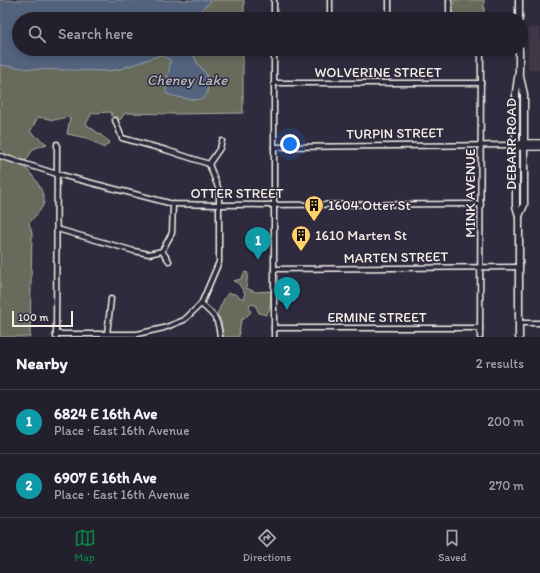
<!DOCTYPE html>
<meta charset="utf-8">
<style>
:root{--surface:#23202e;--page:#2f2d3a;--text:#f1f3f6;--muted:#a3a3aa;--line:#403e4a;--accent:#0b8043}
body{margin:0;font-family:Itim,sans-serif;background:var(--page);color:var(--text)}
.scale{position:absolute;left:12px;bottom:10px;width:61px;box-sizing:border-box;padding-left:4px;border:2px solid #f4f1e8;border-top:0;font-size:11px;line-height:14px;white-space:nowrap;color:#f4f1e8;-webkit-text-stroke:3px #2f2a3d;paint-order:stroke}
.you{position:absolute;left:290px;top:144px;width:14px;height:14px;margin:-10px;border:3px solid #fff;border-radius:50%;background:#1a73e8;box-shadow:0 0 0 6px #1a73e833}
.badge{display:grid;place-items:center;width:26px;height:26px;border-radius:50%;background:var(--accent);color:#fff;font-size:13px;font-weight:700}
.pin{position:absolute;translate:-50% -33px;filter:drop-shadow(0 1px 2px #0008)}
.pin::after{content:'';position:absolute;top:21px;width:14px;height:12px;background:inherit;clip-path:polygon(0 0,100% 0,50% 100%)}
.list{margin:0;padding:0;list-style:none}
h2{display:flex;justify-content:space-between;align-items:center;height:52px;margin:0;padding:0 16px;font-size:17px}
h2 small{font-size:13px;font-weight:400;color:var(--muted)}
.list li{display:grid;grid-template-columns:26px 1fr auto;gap:12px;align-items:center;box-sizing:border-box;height:64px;padding:0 16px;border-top:1px solid var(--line)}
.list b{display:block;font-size:15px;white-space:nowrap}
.list p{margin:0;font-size:13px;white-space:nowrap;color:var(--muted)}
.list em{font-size:13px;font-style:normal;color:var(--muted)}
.icon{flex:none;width:22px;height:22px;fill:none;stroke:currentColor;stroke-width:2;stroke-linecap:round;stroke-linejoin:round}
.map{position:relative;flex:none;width:540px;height:337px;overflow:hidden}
.search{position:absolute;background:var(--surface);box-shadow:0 2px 6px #0003;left:12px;right:12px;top:12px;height:44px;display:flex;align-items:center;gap:10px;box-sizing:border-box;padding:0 14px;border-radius:22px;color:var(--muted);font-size:15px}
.sheet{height:180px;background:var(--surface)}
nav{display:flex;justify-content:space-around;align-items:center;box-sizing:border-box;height:56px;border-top:1px solid var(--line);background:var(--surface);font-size:11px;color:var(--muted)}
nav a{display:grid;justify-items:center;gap:2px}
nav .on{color:var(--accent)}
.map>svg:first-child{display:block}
.built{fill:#413946}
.green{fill:#686a5c;stroke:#aeaea2}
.water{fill:#53647e;stroke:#939ca8}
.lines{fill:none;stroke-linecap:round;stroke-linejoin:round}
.minor-casing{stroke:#f4f1e8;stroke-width:7}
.tertiary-casing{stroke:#f4f1e8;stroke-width:8}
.secondary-casing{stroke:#f4f1e8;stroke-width:9}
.minor{stroke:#2f2a3d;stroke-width:4}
.tertiary{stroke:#2f2a3d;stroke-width:5.5}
.secondary{stroke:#2f2a3d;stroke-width:6}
.labels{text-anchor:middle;stroke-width:3;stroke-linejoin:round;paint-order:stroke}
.street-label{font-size:14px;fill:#f4f1e8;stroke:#2f2a3d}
.poi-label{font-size:14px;fill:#f4f1e8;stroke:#2f2a3d;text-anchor:start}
.water-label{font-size:15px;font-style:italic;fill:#b4b9be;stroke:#2f2a3d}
</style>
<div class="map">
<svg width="540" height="337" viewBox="0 0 540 337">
<rect width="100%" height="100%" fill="#2f2a3d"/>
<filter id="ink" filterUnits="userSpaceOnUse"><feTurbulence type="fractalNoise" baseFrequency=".025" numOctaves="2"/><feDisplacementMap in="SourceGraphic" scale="8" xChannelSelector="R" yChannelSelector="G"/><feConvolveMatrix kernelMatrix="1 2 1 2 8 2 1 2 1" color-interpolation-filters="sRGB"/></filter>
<g filter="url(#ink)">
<rect class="built" x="528" y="28" width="12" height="42"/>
<g class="green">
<path d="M212 0H244V15L250 19H178C191 15 202 10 212 0Z"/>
<polygon points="454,0 484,0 484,15 453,15"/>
<polygon points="189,49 243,49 243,113 174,114 125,113 121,119 113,120 111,112 92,113 86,124 110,142 104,148 87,138 67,134 70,118 68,117 54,120 38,117 30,132 47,144 33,149 26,161 9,156 0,149 0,65 109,71 120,69 161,55 170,60 171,66 166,90 206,74 197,63 192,51 190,51"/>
<path d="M0 158C7 160 15 161 21 164 30 170 46 192 44 203 42 210 33 218 29 223L32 233 30 337H0Z"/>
<path d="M245 272 248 273 246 288 256 292 271 291 270 308 266 315 259 313 255 305 250 304 249 308 251 312 244 319H242L240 325 239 337H223C222 329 222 320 217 314L224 299 228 293 235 294 243 299 245 293 238 283 233 281 241 279Z"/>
</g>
<path class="water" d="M0 0H212L200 11 178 19H19V49H189L190 51H192L197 63 206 74 208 80 207 94C206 95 204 98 202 99 195 101 175 97 167 94 163 84 171 71 170 60L161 55 120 69 109 71 30 69 0 65Z"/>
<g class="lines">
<defs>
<g id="minor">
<polyline points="330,0 330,19"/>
<polyline points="274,19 274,0"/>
<polyline points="389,19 389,0"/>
<polyline points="449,19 449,0"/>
<polyline points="274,83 481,83"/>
<polyline points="274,147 516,145"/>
<polyline points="0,156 57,174 173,204 219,205 481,204"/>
<polyline points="209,164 220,148 222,141"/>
<polyline points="57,229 134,251 149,254 162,251 172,233 173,204"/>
<polyline points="162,251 169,261"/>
<polyline points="274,269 519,267"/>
<path d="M201 304C215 316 218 318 220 337"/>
<polyline points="519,323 540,323"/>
<polyline points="274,328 480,328"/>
<polyline points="56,334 137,334 164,328 184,320 201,304 219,262 219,190 209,164 166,150 122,138 115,120"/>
<polyline points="107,334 111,299"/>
<polyline points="56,337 57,144"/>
<polyline points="274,337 274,49"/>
<polyline points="480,337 481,49"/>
</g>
<g id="tertiary">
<polyline points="516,145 524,143 540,143"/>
<polyline points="520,147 540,147"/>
</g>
<g id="secondary">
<polyline points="519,19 519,0"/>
<polyline points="519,216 524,205 524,94 520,77"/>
<polyline points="519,337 519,216 516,206 516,92 519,71 519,49"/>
</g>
</defs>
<use href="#minor" class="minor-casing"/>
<use href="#tertiary" class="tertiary-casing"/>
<use href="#secondary" class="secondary-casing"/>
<use href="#minor" class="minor"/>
<use href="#tertiary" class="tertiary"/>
<use href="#secondary" class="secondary"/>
</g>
</g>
<defs>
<symbol id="building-pin" viewBox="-11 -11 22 30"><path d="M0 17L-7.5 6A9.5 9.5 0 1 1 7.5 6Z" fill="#ffd166" stroke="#2f2a3d"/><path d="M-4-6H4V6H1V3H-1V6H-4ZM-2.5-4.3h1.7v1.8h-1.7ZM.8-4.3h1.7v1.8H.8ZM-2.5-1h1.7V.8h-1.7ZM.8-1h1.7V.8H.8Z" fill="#111"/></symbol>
</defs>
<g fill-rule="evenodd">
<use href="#building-pin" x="303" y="194" width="22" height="30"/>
<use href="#building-pin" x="290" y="224" width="22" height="30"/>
</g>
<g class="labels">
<g class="street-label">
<text x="378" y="77">WOLVERINE STREET</text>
<text transform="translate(395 133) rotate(-1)" y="5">TURPIN STREET</text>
<text transform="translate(511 144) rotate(-90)" y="5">DEBARR ROAD</text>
<text x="237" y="198">OTTER STREET</text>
<text transform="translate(470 193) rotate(-90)" y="5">MINK AVENUE</text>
<text transform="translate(396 257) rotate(-1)" y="5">MARTEN STREET</text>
<text x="377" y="322">ERMINE STREET</text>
</g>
<g class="poi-label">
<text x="328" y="210">1604 Otter St</text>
<text x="315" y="240">1610 Marten St</text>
</g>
<g class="water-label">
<text x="187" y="85">Cheney Lake</text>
</g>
</g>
</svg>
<div class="scale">100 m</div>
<div class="you"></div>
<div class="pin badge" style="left:258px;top:260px;background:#0f9aa8">1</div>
<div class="pin badge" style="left:287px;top:310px;background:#0f9aa8">2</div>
<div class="search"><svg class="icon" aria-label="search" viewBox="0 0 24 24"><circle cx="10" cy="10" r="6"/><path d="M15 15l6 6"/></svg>Search here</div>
</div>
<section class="sheet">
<h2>Nearby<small>2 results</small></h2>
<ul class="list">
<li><span class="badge" style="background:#0f9aa8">1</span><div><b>6824 E 16th Ave</b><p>Place · East 16th Avenue</p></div><em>200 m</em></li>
<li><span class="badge" style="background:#0f9aa8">2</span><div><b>6907 E 16th Ave</b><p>Place · East 16th Avenue</p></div><em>270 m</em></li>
</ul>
</section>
<nav>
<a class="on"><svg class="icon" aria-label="map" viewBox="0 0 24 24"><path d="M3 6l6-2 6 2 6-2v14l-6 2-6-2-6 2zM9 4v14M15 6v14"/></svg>Map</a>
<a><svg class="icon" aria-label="directions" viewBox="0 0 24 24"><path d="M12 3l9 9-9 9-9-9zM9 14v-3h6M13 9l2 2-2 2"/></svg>Directions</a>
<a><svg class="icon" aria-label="saved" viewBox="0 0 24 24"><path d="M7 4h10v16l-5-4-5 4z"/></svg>Saved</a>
</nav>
